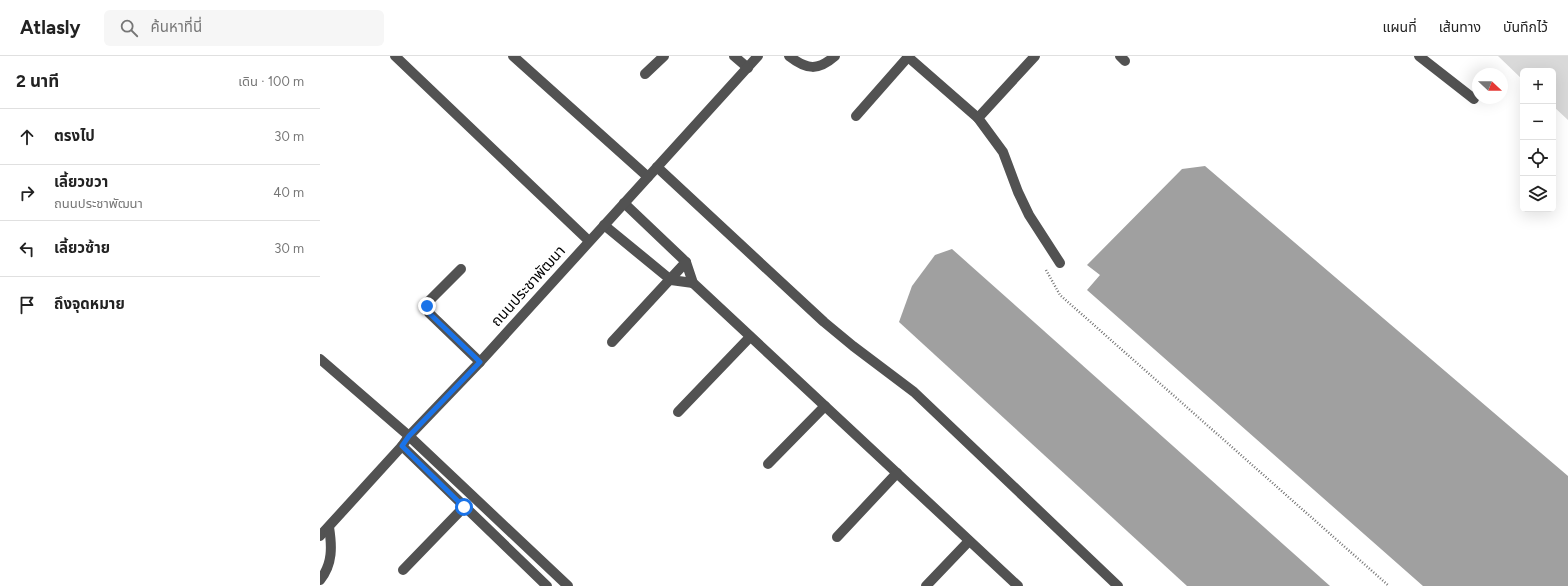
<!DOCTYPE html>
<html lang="th">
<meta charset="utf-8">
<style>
:root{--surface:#fff;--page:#f6f6f6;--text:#222;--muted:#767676;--line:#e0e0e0}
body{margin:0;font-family:Figtree,"Noto Sans Thai",sans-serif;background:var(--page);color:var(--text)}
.controls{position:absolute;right:12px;top:12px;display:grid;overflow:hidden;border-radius:6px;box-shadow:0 4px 16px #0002}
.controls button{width:36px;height:36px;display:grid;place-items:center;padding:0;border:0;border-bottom:1px solid var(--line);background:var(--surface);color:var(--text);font:20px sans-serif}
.compass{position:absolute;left:1152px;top:12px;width:36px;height:36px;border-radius:50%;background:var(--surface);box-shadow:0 4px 16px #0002;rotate:112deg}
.stop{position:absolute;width:12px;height:12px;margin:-9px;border:3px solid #1a73e8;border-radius:50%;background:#fff}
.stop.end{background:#1a73e8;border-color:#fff;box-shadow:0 1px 4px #0008}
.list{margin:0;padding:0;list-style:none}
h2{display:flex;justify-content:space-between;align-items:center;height:52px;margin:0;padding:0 16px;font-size:17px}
h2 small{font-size:13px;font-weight:400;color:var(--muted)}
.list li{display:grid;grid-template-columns:26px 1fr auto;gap:12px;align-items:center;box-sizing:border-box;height:56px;padding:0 16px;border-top:1px solid var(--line)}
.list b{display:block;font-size:15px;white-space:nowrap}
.list p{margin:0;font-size:13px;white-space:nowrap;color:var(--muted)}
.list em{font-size:13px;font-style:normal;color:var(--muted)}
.icon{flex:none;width:22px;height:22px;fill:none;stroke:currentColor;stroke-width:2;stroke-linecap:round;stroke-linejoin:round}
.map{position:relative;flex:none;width:1248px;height:530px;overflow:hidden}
header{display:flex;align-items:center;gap:24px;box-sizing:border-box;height:56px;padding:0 20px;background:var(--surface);border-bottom:1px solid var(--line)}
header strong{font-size:19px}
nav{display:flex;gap:22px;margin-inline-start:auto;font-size:14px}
.search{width:280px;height:36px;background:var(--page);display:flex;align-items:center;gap:10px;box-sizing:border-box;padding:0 14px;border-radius:6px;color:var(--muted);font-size:15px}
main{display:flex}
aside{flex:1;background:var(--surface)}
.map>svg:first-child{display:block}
.green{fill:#d9d9d9}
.water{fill:#a0a0a0}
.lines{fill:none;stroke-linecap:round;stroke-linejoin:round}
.path{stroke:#747474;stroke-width:2.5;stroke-dasharray:1 2;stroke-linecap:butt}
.minor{stroke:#525252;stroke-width:10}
.route{stroke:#1a73e8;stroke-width:5}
.labels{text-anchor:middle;stroke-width:3;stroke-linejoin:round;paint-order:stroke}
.street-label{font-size:15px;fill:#000;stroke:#fff}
</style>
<header>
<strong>Atlasly</strong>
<div class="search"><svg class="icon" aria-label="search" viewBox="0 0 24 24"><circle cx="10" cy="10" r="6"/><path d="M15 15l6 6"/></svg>ค้นหาที่นี่</div>
<nav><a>แผนที่</a><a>เส้นทาง</a><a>บันทึกไว้</a></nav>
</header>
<main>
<aside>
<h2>2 นาที<small>เดิน · 100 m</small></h2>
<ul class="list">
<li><svg class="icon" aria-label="ahead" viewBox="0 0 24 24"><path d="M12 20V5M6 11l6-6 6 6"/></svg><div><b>ตรงไป</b></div><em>30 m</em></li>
<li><svg class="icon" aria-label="right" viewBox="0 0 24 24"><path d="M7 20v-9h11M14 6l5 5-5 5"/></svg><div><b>เลี้ยวขวา</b><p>ถนนประชาพัฒนา</p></div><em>40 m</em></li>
<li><svg class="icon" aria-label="left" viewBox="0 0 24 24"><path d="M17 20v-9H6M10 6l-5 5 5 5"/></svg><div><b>เลี้ยวซ้าย</b></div><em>30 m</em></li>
<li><svg class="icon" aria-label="arrive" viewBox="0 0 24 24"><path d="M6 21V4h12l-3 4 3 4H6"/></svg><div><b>ถึงจุดหมาย</b></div></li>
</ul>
</aside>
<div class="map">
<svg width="1248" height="530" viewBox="0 0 1248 530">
<rect width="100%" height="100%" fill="#fff"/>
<polygon class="green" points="1178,0 1248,0 1248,64 1233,50 1233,15 1203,15 1203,24"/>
<g class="water">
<polygon points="885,110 1248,420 1248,530 1103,530 767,234 780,219 767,209 862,113"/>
<polygon points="632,193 1010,530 867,530 579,266 592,230 615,199"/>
</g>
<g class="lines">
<polyline class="path" points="726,214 740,239 1069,530"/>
<g class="minor">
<polyline points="75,0 269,185"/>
<polyline points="193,0 328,121"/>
<polyline points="414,0 428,12"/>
<path d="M469 0C487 14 498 15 515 0"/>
<polyline points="587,0 658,62"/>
<polyline points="715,0 658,62 683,96 698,136 709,159 740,207"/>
<polyline points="800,0 805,5"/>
<polyline points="1099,0 1154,43"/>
<polyline points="325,18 344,0"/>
<polyline points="536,60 588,1"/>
<polyline points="337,111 504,266 533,290 594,336 798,530"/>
<polyline points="304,147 366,206 373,227 698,530"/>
<polyline points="284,169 351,224 373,227"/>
<polyline points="141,213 110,244 107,250 109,257 160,306"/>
<polyline points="292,286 366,206"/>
<polyline points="0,303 89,380 248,530"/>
<polyline points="358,356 430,281"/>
<polyline points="82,390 227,530"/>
<polyline points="448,408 505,350"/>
<polyline points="0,480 82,390 89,380 160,306 438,0"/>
<polyline points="517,481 577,417"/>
<polyline points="83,514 144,451"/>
<path d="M0 524C13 508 12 490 9 471"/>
<polyline points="606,530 649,485"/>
</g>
</g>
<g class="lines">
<polyline class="route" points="107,250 109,257 160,306 89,380 82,390 144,451"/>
</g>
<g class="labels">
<g class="street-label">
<text transform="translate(208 230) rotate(-48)" y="5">ถนนประชาพัฒนา</text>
</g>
</g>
</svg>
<div class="controls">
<button>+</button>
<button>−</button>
<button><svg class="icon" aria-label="locate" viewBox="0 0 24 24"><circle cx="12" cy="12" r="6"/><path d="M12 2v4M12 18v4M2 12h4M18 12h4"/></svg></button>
<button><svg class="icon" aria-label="layers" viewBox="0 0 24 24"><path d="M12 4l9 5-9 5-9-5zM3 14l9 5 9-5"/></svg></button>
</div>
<svg class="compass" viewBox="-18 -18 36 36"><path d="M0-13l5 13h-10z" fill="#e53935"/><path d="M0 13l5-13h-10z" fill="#767676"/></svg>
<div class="stop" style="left:144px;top:451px"></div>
<div class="stop end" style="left:107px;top:250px"></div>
</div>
</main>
